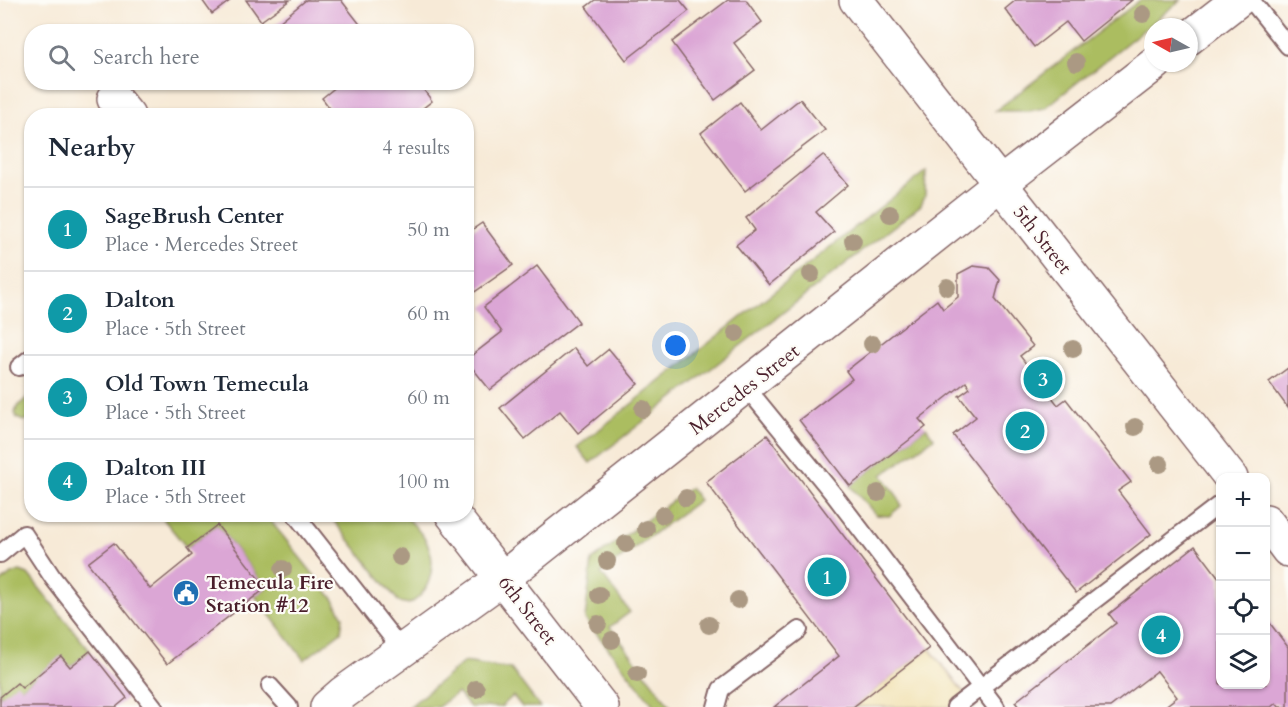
<!DOCTYPE html>
<meta charset="utf-8">
<style>
:root{--surface:#fff;--page:#f6f6f7;--text:#1f2937;--muted:#747a83;--line:#e0e1e3;--accent:#1f6fb2}
body{margin:0;font-family:Cardo,serif;background:var(--page);color:var(--text)}
.controls{position:absolute;right:18px;bottom:18px;display:grid;overflow:hidden;border-radius:12px;box-shadow:0 2px 4px #0004}
.controls button{width:54px;height:54px;display:grid;place-items:center;padding:0;border:0;border-bottom:2px solid var(--line);background:var(--surface);color:var(--text);font:30px sans-serif}
.compass{position:absolute;left:1144px;top:18px;width:54px;height:54px;border-radius:50%;background:var(--surface);box-shadow:0 2px 4px #0004;rotate:278deg}
.you{position:absolute;left:676px;top:346px;width:21px;height:21px;margin:-15px;border:4px solid #fff;border-radius:50%;background:#1a73e8;box-shadow:0 0 0 9px #1a73e833}
.badge{display:grid;place-items:center;width:39px;height:39px;border-radius:50%;background:var(--accent);color:#fff;font-size:20px;font-weight:700}
.pin{position:absolute;translate:-50% -50%;border:3px solid #fff;box-shadow:0 2px 6px #0006}
.list{margin:0;padding:0;list-style:none}
h2{display:flex;justify-content:space-between;align-items:center;height:78px;margin:0;padding:0 24px;font-size:26px}
h2 small{font-size:20px;font-weight:400;color:var(--muted)}
.list li{display:grid;grid-template-columns:39px 1fr auto;gap:18px;align-items:center;box-sizing:border-box;height:84px;padding:0 24px;border-top:2px solid var(--line)}
.list b{display:block;font-size:22px;white-space:nowrap}
.list p{margin:0;font-size:20px;white-space:nowrap;color:var(--muted)}
.list em{font-size:20px;font-style:normal;color:var(--muted)}
.icon{flex:none;width:33px;height:33px;fill:none;stroke:currentColor;stroke-width:2;stroke-linecap:round;stroke-linejoin:round}
.map{position:relative;flex:none;width:1288px;height:707px;overflow:hidden}
.search{position:absolute;background:var(--surface);box-shadow:0 2px 4px #0004;left:24px;top:24px;width:450px;height:66px;display:flex;align-items:center;gap:15px;box-sizing:border-box;padding:0 21px;border-radius:24px;color:var(--muted);font-size:22px}
.panel{position:absolute;background:var(--surface);box-shadow:0 2px 4px #0004;left:24px;top:108px;width:450px;height:414px;border-radius:24px}
.map>svg:first-child{display:block}
.green{fill:#abbd60;stroke:#7a6e46;stroke-width:1.5}
.sand{fill:#eeda9e;stroke:#9c7c64;stroke-width:1.5}
.building{fill:#dba6d5}
.lines{fill:none;stroke-linecap:round;stroke-linejoin:round}
.service-casing{stroke:#876667;stroke-width:20}
.minor-casing{stroke:#876667;stroke-width:36}
.tertiary-casing{stroke:#876667;stroke-width:36}
.service{stroke:#fff;stroke-width:16}
.minor{stroke:#fff;stroke-width:33}
.tertiary{stroke:#fff;stroke-width:33}
.tree{fill:#ab9983}
.labels{text-anchor:middle;stroke-width:4.5;stroke-linejoin:round;paint-order:stroke}
.street-label{font-size:20px;fill:#4a1f2b;stroke:#fdfcf7}
.poi-label{font-size:20px;font-weight:bold;fill:#4a1f2b;stroke:#fdfcf7;text-anchor:start}
</style>
<div class="map">
<svg width="1288" height="707" viewBox="0 0 1288 707">
<rect width="100%" height="100%" fill="#fdfcf7"/>
<filter id="ink" filterUnits="userSpaceOnUse"><feTurbulence type="fractalNoise" baseFrequency=".0167" numOctaves="2"/><feDisplacementMap in="SourceGraphic" scale="12" xChannelSelector="R" yChannelSelector="G"/><feConvolveMatrix kernelMatrix="1 2 1 2 8 2 1 2 1" color-interpolation-filters="sRGB"/></filter>
<filter id="wash" filterUnits="userSpaceOnUse"><feTurbulence type="fractalNoise" baseFrequency=".008" numOctaves="4" result="noise"/><feDisplacementMap in="SourceGraphic" scale="24" xChannelSelector="R" yChannelSelector="G"/><feGaussianBlur stdDeviation="1.35" result="paint"/><feColorMatrix in="noise" values="0 0 0 0 0 0 0 0 0 0 0 0 0 0 0 0 0 1.4 0 .05"/><feComposite in="paint" operator="in"/></filter>
<g filter="url(#wash)">
<rect width="100%" height="100%" fill="#f7ead7"/>
<g class="green">
<polygon points="1140,0 1181,0 1045,108 1029,111 995,111"/>
<polygon points="926,171 925,195 921,205 590,463 577,447"/>
<polygon points="31,394 31,419 23,421 17,418 15,413 17,407"/>
<polygon points="926,427 934,438 882,475 898,497 901,506 889,516 876,515 850,486"/>
<polygon points="690,488 699,500 601,573 630,612 610,627 671,707 655,707 585,619 592,560"/>
<polygon points="160,515 266,515 334,600 343,617 341,632 304,660 255,596 266,588 217,525 187,548"/>
<path d="M329 515H405C412 523 421 532 426 541 438 562 431 593 409 604L399 602Z"/>
<polygon points="20,571 28,574 90,651 70,667 61,657 22,688 0,697 0,583 11,574"/>
<polygon points="464,662 511,669 540,707 522,707 513,696 501,707 470,707 457,693 438,707 409,707"/>
</g>
<polygon class="sand" points="929,648 975,707 853,707"/>
<g id="blocks">
<g class="building">
<polygon points="202,0 231,0 212,14"/>
<polygon points="246,0 290,0 261,21"/>
<polygon points="306,0 341,0 366,32 267,32"/>
<polygon points="595,0 680,0 689,11 626,60 586,7"/>
<polygon points="728,0 746,0 762,22 734,43 755,70 715,100 672,42"/>
<polygon points="1016,0 1132,0 1081,41 1066,22 1034,47 1005,9"/>
<polygon points="342,82 418,82 432,101 413,116 336,116 322,98"/>
<polygon points="800,99 825,130 745,191 701,133 740,102 761,130"/>
<polygon points="823,155 848,185 816,212 834,232 769,285 736,245 755,230 746,218"/>
<polygon points="482,223 513,265 466,298 466,234"/>
<polygon points="537,266 579,322 490,390 466,360 502,332 484,307"/>
<polygon points="973,266 989,268 1000,280 995,299 1033,346 1020,356 1058,405 1066,399 1131,482 1118,491 1151,534 1076,593 953,435 976,417 959,396 970,388 966,382 919,419 926,427 850,486 799,420 852,379 846,371 937,300 943,309 958,297 958,274"/>
<polygon points="574,348 588,366 609,349 638,384 578,433 560,411 525,439 500,408"/>
<polygon points="1288,368 1288,408 1269,382"/>
<polygon points="767,435 929,648 853,707 774,707 839,656 706,482"/>
<polygon points="217,525 266,588 167,664 88,563 114,543 150,589 192,555 187,548"/>
<polygon points="1195,546 1220,579 1220,684 1266,684 1266,618 1288,647 1288,707 1279,707 1276,703 1271,707 1164,707 1177,697 1157,671 1110,707 1019,707 1015,702 1116,623 1109,614"/>
<polygon points="90,651 127,698 116,707 0,707 0,697 17,683 22,688 61,656 70,667"/>
</g>
</g>
</g>
<g filter="url(#ink)">
<use href="#blocks" fill-opacity="0" stroke="#876667" stroke-width="1.5"/>
<g class="lines">
<defs>
<g id="service">
<polyline points="1251,0 1288,46"/>
<polyline points="19,367 32,357"/>
<polyline points="746,387 835,496 996,707"/>
<polyline points="295,514 402,650"/>
<polyline points="0,554 24,534 53,578 154,707"/>
<polyline points="270,686 289,707"/>
<polyline points="716,707 721,689 799,630"/>
<polyline points="955,707 1220,504"/>
</g>
<g id="minor">
<polyline points="856,0 1231,478"/>
<polyline points="114,99 128,116"/>
<polyline points="452,514 602,707"/>
<polyline points="1266,521 1288,550"/>
</g>
<g id="tertiary">
<polyline points="1189,38 1238,0"/>
<polyline points="327,707 343,693 503,578 1000,184 1156,63"/>
</g>
</defs>
<use href="#service" class="service-casing"/>
<use href="#minor" class="minor-casing"/>
<use href="#tertiary" class="tertiary-casing"/>
<use href="#service" class="service"/>
<use href="#minor" class="minor"/>
<use href="#tertiary" class="tertiary"/>
</g>
<g class="tree">
<circle cx="1143" cy="14" r="9"/>
<circle cx="1076" cy="62" r="9"/>
<circle cx="890" cy="214" r="9"/>
<circle cx="853" cy="241" r="9"/>
<circle cx="811" cy="274" r="9"/>
<circle cx="947" cy="287" r="9"/>
<circle cx="736" cy="333" r="9"/>
<circle cx="872" cy="344" r="9"/>
<circle cx="1073" cy="349" r="9"/>
<circle cx="643" cy="409" r="9"/>
<circle cx="1135" cy="427" r="9"/>
<circle cx="1160" cy="464" r="9"/>
<circle cx="878" cy="493" r="9"/>
<circle cx="686" cy="498" r="9"/>
<circle cx="663" cy="515" r="9"/>
<circle cx="646" cy="529" r="9"/>
<circle cx="626" cy="544" r="9"/>
<circle cx="400" cy="557" r="9"/>
<circle cx="607" cy="561" r="9"/>
<circle cx="283" cy="569" r="9"/>
<circle cx="599" cy="595" r="9"/>
<circle cx="738" cy="600" r="9"/>
<circle cx="598" cy="624" r="9"/>
<circle cx="709" cy="625" r="9"/>
<circle cx="612" cy="640" r="9"/>
<circle cx="637" cy="674" r="9"/>
<circle cx="476" cy="689" r="9"/>
</g>
</g>
<defs>
<symbol id="civic-disc" viewBox="-11 -11 22 22"><circle r="9.5" fill="#1f6fb2" stroke="#fdfcf7"/><path d="M-.6-6.5H3V-4.5H.6V-3L4-1V1h2V6H-6V1h2V-1L-.6-3ZM-1.2 2.5V6h2.4V2.5Z" fill="#fff"/></symbol>
</defs>
<g fill-rule="evenodd">
<use href="#civic-disc" x="171" y="578" width="30" height="30"/>
</g>
<g class="labels">
<g class="street-label">
<text transform="translate(1043 239) rotate(52)" y="7">5th Street</text>
<text transform="translate(744 389) rotate(-38)" y="7">Mercedes Street</text>
<text transform="translate(528 610) rotate(52)" y="7">6th Street</text>
</g>
<g class="poi-label">
<text x="206" y="589">Temecula Fire<tspan x="206" dy="23">Station #12</tspan></text>
</g>
</g>
</svg>
<div class="controls">
<button>+</button>
<button>−</button>
<button><svg class="icon" aria-label="locate" viewBox="0 0 24 24"><circle cx="12" cy="12" r="6"/><path d="M12 2v4M12 18v4M2 12h4M18 12h4"/></svg></button>
<button><svg class="icon" aria-label="layers" viewBox="0 0 24 24"><path d="M12 4l9 5-9 5-9-5zM3 14l9 5 9-5"/></svg></button>
</div>
<svg class="compass" viewBox="-18 -18 36 36"><path d="M0-13l5 13h-10z" fill="#e53935"/><path d="M0 13l5-13h-10z" fill="#747a83"/></svg>
<div class="you"></div>
<div class="pin badge" style="left:827px;top:577px;background:#0f9aa8">1</div>
<div class="pin badge" style="left:1025px;top:431px;background:#0f9aa8">2</div>
<div class="pin badge" style="left:1043px;top:379px;background:#0f9aa8">3</div>
<div class="pin badge" style="left:1161px;top:635px;background:#0f9aa8">4</div>
<div class="search"><svg class="icon" aria-label="search" viewBox="0 0 24 24"><circle cx="10" cy="10" r="6"/><path d="M15 15l6 6"/></svg>Search here</div>
<section class="panel">
<h2>Nearby<small>4 results</small></h2>
<ul class="list">
<li><span class="badge" style="background:#0f9aa8">1</span><div><b>SageBrush Center</b><p>Place · Mercedes Street</p></div><em>50 m</em></li>
<li><span class="badge" style="background:#0f9aa8">2</span><div><b>Dalton</b><p>Place · 5th Street</p></div><em>60 m</em></li>
<li><span class="badge" style="background:#0f9aa8">3</span><div><b>Old Town Temecula</b><p>Place · 5th Street</p></div><em>60 m</em></li>
<li><span class="badge" style="background:#0f9aa8">4</span><div><b>Dalton III</b><p>Place · 5th Street</p></div><em>100 m</em></li>
</ul>
</section>
</div>
